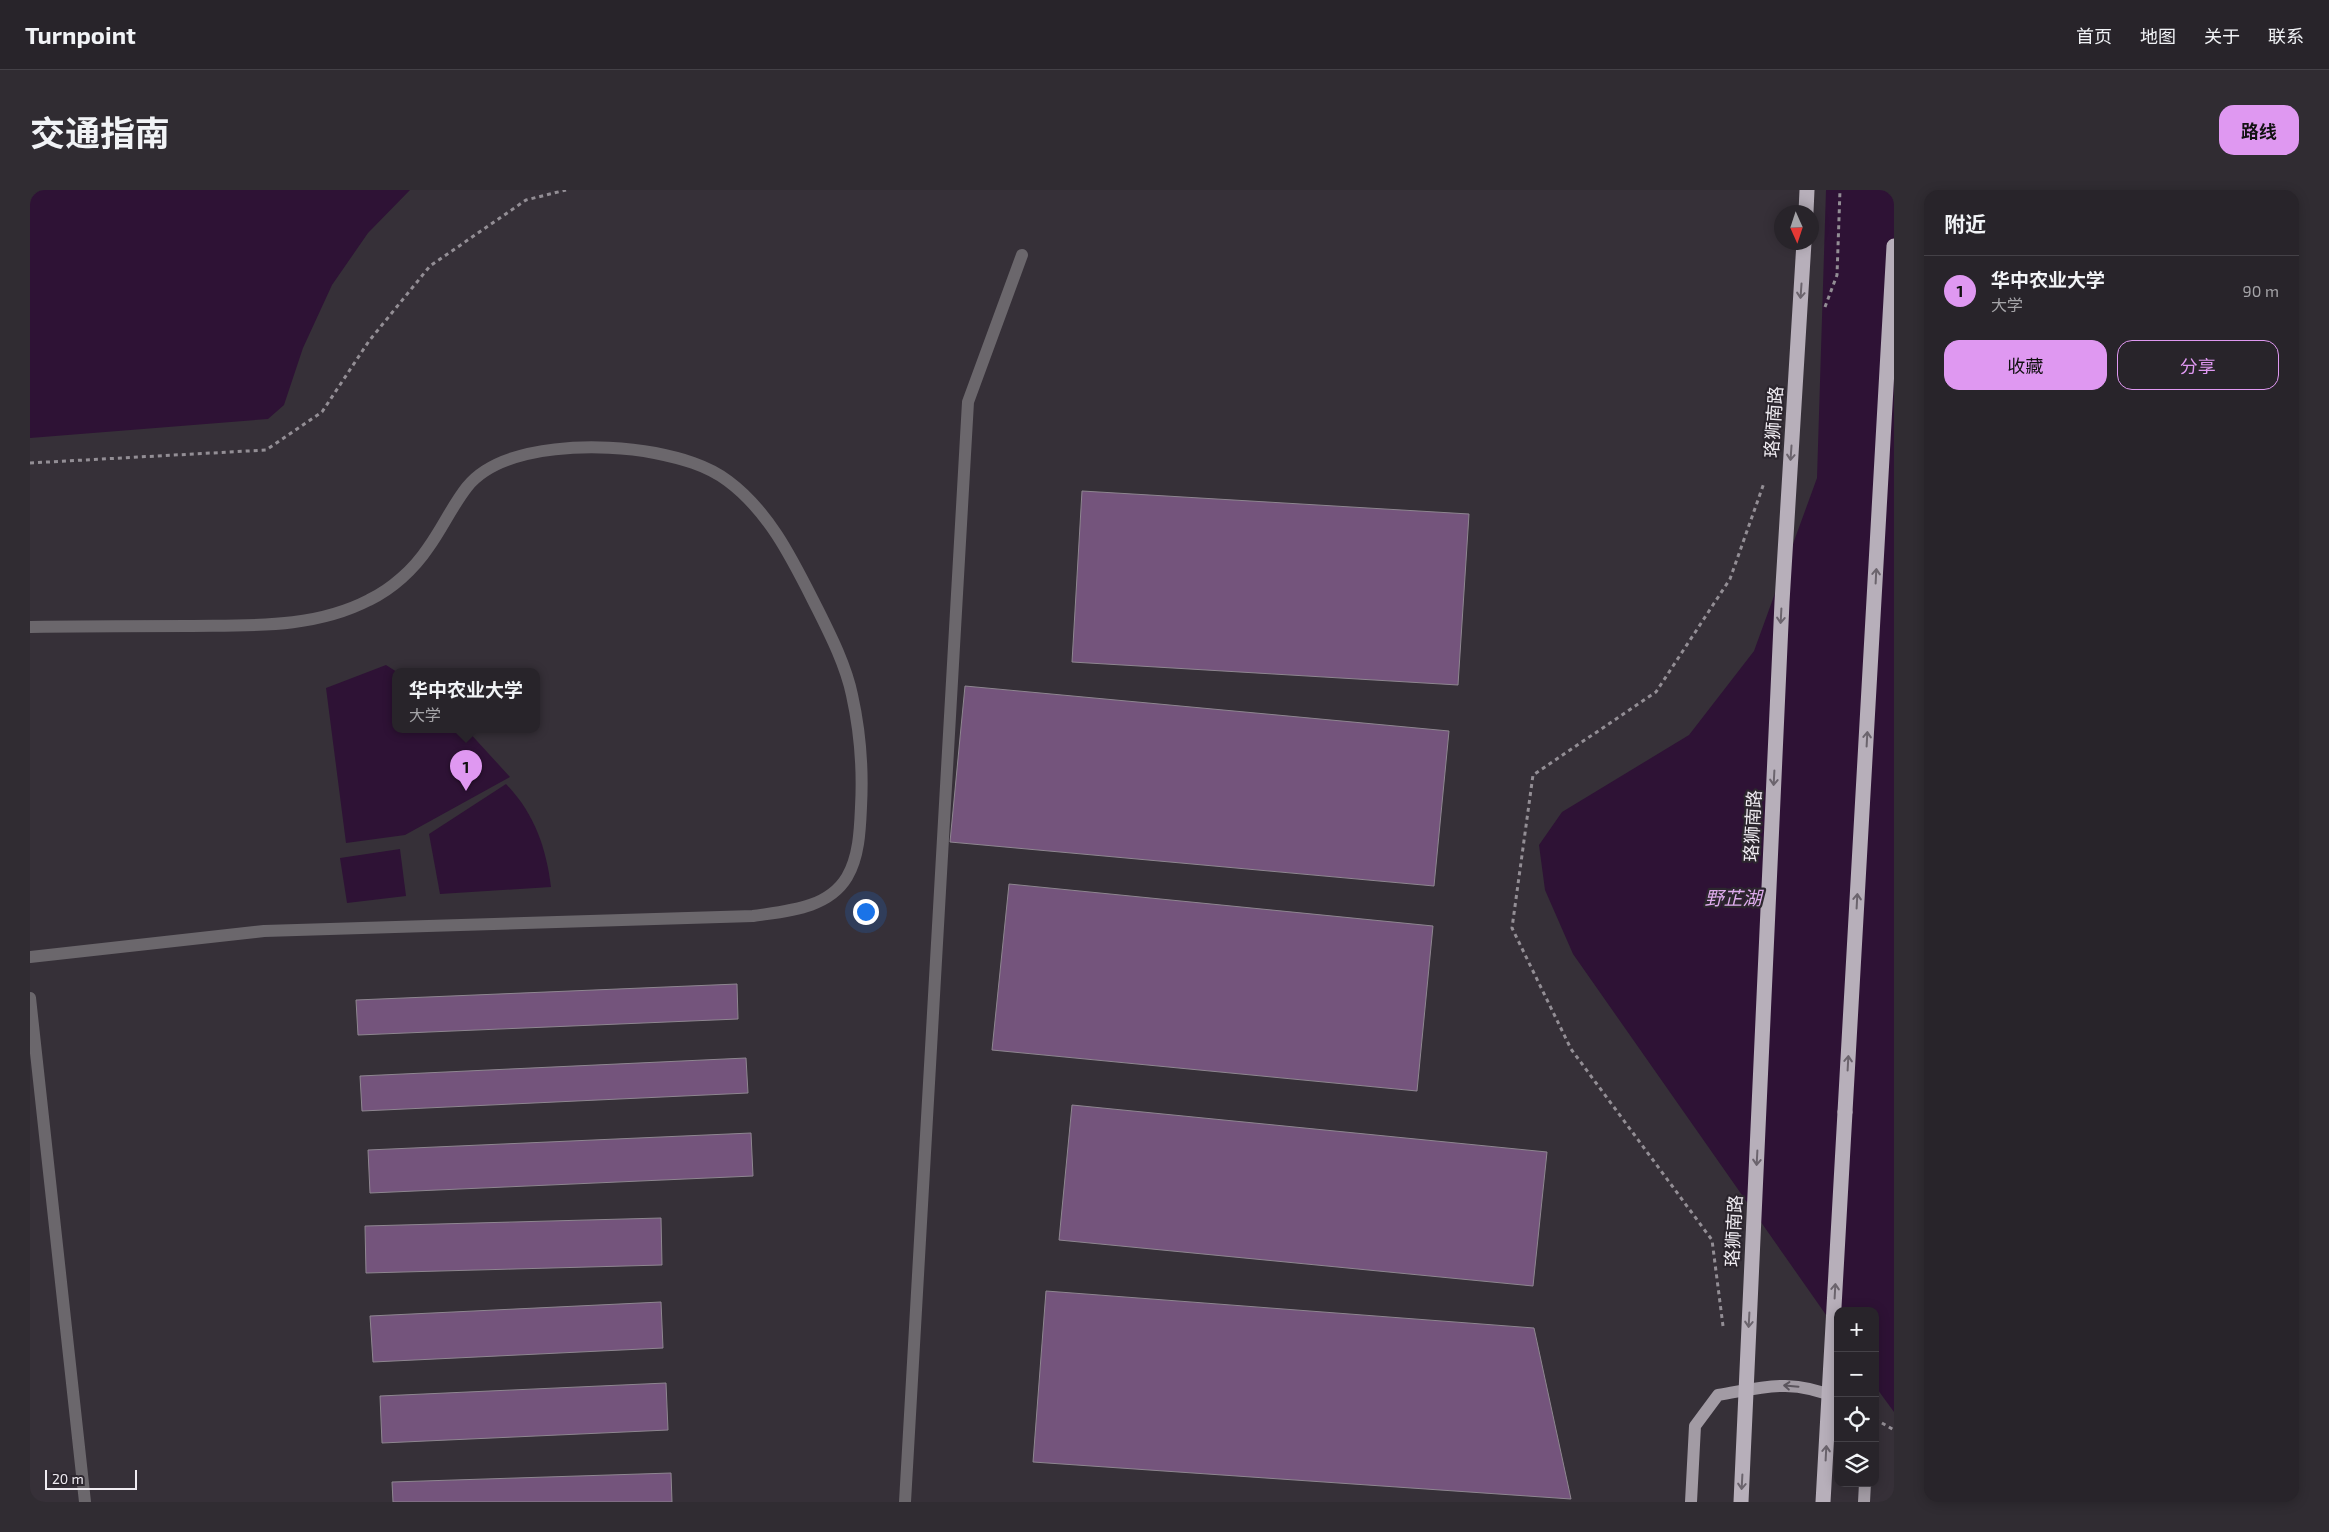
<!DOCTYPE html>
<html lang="zh">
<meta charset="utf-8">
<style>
:root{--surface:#28242a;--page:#302c32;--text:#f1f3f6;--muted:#a5a4a8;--line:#444147;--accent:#df98f1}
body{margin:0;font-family:"Exo 2","Noto Sans SC",sans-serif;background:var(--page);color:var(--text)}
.controls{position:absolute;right:15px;bottom:15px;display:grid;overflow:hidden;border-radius:10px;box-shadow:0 2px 12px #0003}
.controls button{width:45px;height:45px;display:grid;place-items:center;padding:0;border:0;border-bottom:1px solid var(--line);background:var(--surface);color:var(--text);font:25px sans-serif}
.compass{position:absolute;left:1744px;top:15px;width:45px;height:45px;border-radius:50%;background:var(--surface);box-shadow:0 2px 12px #0003;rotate:177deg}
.scale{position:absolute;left:15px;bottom:12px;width:92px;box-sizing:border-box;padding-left:5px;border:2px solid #f0ecf2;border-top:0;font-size:14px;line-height:18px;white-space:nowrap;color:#f0ecf2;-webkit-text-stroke:4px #2c262e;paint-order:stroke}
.you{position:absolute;left:835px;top:721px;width:18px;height:18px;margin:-12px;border:4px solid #fff;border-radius:50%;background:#1a73e8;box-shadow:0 0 0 8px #1a73e833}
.badge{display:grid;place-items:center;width:32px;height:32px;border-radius:50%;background:var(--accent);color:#111;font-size:16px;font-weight:700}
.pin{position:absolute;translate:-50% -41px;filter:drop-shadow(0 1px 2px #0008)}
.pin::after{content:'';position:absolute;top:26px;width:18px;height:15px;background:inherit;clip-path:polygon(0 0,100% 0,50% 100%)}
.popup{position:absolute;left:362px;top:478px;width:148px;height:65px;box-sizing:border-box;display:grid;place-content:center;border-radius:10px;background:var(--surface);filter:drop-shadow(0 1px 4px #0005);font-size:16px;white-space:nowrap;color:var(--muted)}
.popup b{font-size:19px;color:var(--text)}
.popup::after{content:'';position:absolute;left:50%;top:100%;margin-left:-10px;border:10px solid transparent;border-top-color:var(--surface)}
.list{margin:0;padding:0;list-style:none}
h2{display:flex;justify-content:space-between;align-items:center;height:65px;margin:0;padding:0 20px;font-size:21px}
h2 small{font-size:16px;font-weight:400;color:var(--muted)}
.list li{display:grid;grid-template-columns:32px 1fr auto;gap:15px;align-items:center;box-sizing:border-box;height:70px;padding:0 20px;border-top:1px solid var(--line)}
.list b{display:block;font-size:19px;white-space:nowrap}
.list p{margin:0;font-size:16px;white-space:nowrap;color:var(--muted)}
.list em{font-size:16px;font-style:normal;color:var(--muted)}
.actions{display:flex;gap:10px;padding:15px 20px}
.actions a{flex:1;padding:11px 0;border:1px solid var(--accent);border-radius:15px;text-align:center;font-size:18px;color:var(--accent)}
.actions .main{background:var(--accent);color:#111}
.icon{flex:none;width:28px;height:28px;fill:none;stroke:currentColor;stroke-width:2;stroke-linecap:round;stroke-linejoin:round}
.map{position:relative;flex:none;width:1864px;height:1312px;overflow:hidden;border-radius:15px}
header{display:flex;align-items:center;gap:30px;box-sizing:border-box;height:70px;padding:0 25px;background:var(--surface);border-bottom:1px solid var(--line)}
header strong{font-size:24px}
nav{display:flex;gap:28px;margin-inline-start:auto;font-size:18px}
.intro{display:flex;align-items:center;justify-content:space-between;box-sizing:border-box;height:120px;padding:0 30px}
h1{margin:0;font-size:35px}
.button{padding:12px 22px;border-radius:15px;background:var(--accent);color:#111;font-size:18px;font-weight:700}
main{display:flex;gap:30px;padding:0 30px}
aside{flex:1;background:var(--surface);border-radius:15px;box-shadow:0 2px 12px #0003}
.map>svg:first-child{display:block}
.water{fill:#2e1235}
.building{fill:#74547c;stroke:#8e8690}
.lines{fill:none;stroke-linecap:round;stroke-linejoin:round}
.path{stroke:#938e95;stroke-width:3;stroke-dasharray:4 4;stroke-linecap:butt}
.minor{stroke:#6b676c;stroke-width:12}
.major{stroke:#a29ba4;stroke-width:12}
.highway{stroke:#b7afba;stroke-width:15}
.highway-bridge{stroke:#b7afba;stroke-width:15}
.oneway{stroke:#6b646d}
.oneway2{stroke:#5b555d}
.labels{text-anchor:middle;stroke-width:4.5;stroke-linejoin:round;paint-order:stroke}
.street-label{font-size:18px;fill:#f0ecf2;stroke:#2c262e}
.water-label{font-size:19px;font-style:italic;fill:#ddabeb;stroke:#2c262e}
</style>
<header>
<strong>Turnpoint</strong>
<nav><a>首页</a><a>地图</a><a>关于</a><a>联系</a></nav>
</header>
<div class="intro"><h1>交通指南</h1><a class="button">路线</a></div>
<main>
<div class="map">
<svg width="1864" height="1312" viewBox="0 0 1864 1312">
<rect width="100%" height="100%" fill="#363038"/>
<g class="water">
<polygon points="0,0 380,0 338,43 302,95 273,158 254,215 238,229 0,248"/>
<polygon points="1796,0 1864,0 1864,1222 1845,1196 1845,1121 1808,1121 1808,1142 1543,764 1515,700 1509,655 1532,622 1659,545 1724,461 1787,288"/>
<polygon points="356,475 367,482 366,540 437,540 480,587 375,645 316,653 296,498"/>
<path d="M476 594C504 623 516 657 521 697L410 704 399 644Z"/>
<polygon points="370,659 376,706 317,713 310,668"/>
</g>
<g class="building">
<polygon points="1052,301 1439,324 1428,495 1042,472"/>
<polygon points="935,496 1419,541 1404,696 920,652"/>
<polygon points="979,694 1403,736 1387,901 962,860"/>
<polygon points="707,794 708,829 328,845 326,810"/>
<polygon points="716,868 718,903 332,921 330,886"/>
<polygon points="1042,915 1517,962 1503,1096 1029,1050"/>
<polygon points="721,943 723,986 340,1003 338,960"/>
<polygon points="631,1028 632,1075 336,1083 335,1036"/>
<polygon points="1016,1101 1504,1138 1541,1309 1003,1272"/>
<polygon points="631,1112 633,1158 343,1172 340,1126"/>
<polygon points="636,1193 638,1240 352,1253 350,1206"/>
<polygon points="641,1283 642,1312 363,1312 362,1292"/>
</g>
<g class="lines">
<g class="path">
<polyline points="1795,117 1807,85 1810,0"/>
<polyline points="0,273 236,260 292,222 339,151 400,76 496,10 536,0"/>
<polyline points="1693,1136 1682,1050 1541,859 1482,738 1503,585 1626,502 1700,389 1734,293"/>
<polyline points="1845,1229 1864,1240"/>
</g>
<g class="minor">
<path d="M0 437C53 436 106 436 158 436 220 435 283 439 339 410 362 399 384 379 398 358 412 339 422 316 437 297 473 252 573 253 625 263 650 268 677 275 698 291 741 323 764 373 788 420 801 446 816 476 822 505 830 541 833 580 831 617 830 640 829 667 817 687 798 719 756 721 723 726L234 741 0 767"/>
<polyline points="0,808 55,1312"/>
<polyline points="875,1312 938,212 992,65"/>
</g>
<g class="major">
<path d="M1661 1312 1665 1236 1688 1205C1736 1197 1760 1188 1808 1208"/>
<polyline points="1834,1312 1835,1293"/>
</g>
<g class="highway">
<polyline points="1776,22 1777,0"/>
<polyline points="1815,922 1864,56"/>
</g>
<g class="highway-bridge">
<polyline points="1711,1312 1752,412 1774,52"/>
<polyline points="1793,1312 1815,922"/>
</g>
</g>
<defs><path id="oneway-shaft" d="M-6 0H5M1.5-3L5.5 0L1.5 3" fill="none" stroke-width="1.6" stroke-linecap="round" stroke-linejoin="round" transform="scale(1.25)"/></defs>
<g class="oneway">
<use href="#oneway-shaft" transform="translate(1771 101) rotate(94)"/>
<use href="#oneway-shaft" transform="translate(1761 263) rotate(94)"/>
<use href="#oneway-shaft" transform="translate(1846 386) rotate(-87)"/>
<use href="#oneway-shaft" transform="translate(1751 426) rotate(93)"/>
<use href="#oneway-shaft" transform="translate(1837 549) rotate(-87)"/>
<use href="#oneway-shaft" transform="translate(1744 588) rotate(93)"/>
<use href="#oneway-shaft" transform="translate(1827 711) rotate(-87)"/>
<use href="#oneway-shaft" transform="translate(1818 873) rotate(-87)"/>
<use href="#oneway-shaft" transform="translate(1727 968) rotate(93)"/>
<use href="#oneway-shaft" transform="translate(1805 1101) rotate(-87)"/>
<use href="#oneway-shaft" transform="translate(1719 1130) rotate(93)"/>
<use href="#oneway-shaft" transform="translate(1796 1263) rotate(-87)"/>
<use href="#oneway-shaft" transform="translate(1712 1292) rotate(93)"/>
</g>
<use class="oneway2" href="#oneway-shaft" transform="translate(1761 1196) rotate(-175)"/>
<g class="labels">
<g class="street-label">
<text transform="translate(1744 232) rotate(-86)" y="6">珞狮南路</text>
<text transform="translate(1723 636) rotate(-87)" y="6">珞狮南路</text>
<text transform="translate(1704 1041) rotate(-87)" y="6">珞狮南路</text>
</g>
<g class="water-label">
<text x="1703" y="715">野芷湖</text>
</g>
</g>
</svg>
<div class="controls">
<button>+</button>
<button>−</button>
<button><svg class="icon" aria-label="locate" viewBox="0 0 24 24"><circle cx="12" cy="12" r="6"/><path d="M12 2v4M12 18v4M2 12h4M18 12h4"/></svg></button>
<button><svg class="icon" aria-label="layers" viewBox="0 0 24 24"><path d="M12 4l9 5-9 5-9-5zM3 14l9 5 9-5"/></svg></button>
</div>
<svg class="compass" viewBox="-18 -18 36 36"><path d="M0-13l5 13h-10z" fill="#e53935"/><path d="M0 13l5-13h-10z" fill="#a5a4a8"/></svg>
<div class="scale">20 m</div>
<div class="you"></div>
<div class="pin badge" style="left:436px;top:601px">1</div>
<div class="popup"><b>华中农业大学</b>大学</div>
</div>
<aside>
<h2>附近<small></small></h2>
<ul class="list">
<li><span class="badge">1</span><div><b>华中农业大学</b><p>大学</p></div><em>90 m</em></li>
</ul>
<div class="actions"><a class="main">收藏</a><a>分享</a></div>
</aside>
</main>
